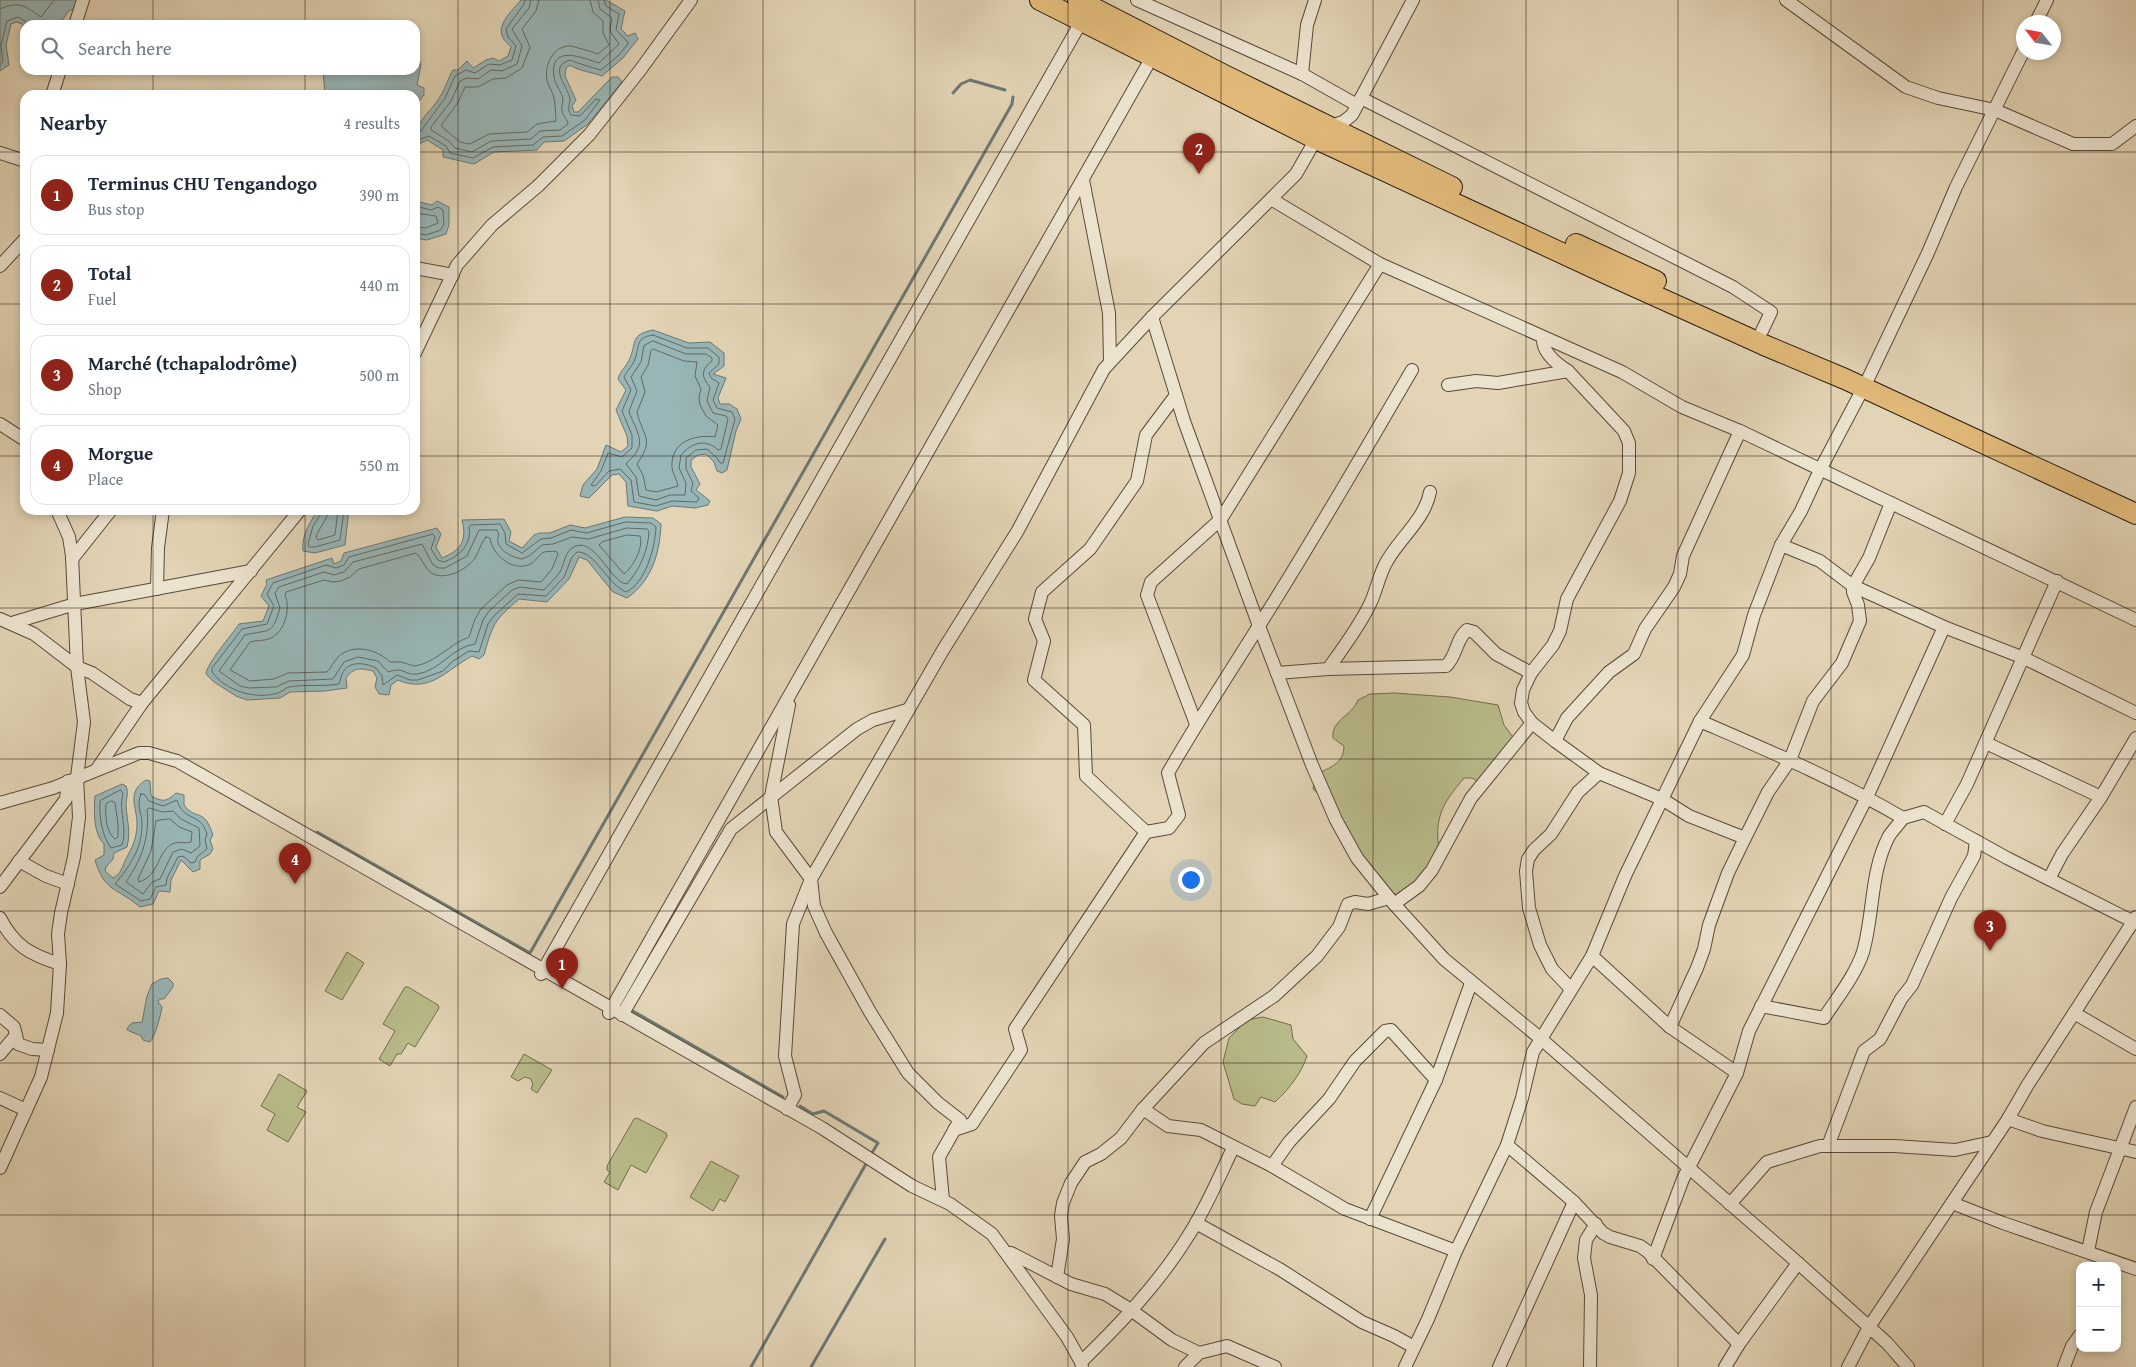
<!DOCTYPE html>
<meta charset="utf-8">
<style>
:root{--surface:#fff;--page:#f2f2f3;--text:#1f2937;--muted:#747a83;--line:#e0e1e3;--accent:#8f2418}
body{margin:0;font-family:"Gentium Book Plus",serif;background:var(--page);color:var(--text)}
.controls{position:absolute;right:15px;bottom:15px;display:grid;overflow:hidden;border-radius:10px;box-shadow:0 2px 8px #0003}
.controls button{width:45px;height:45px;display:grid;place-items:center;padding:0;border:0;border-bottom:1px solid var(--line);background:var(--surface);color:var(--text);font:25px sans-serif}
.compass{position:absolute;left:2016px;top:15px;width:45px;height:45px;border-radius:50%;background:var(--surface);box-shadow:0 2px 8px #0003;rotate:301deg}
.you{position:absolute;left:1190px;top:879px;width:18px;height:18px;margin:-12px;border:4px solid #fff;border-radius:50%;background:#1a73e8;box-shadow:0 0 0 8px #1a73e833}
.badge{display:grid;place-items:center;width:32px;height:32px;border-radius:50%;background:var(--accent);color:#fff;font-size:16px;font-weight:700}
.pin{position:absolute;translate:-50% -41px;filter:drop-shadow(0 1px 2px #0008)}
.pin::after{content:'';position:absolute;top:26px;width:18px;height:15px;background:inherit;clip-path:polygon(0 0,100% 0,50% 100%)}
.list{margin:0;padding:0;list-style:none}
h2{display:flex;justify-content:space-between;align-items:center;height:65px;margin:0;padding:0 20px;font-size:21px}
h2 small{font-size:16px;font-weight:400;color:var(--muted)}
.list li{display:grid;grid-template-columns:32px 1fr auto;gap:15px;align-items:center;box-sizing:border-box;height:80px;margin:0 10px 10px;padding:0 10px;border:1px solid var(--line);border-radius:15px}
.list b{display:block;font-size:19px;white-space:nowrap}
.list p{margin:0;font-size:16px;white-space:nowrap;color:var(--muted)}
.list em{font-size:16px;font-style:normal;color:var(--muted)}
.icon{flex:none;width:28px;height:28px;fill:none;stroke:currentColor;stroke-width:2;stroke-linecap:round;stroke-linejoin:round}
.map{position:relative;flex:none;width:2136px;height:1367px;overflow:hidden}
.search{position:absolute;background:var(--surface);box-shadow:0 2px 8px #0003;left:20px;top:20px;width:400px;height:55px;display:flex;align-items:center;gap:12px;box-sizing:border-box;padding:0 18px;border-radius:15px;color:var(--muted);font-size:19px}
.panel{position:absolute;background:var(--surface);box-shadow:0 2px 8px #0003;left:20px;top:90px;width:400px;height:425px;border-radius:15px}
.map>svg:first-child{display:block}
.green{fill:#b9bb8a;stroke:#726c4c}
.water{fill:#98b6b7;stroke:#6c7873}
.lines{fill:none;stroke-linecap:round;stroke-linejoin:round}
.shore{stroke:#626962;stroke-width:1}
.stream{stroke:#6c7873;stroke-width:3}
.street-casing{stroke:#594a38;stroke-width:14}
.primary-casing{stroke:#2b1c0e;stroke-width:22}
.street{stroke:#ece3cf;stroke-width:12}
.primary{stroke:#e1ba7a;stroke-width:20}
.grid{fill:none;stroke:#2b1c0e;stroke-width:1;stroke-opacity:0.55}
</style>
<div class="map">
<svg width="2136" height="1367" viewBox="0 0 2136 1367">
<rect width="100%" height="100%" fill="#e2d4b5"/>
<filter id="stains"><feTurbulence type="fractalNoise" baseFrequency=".004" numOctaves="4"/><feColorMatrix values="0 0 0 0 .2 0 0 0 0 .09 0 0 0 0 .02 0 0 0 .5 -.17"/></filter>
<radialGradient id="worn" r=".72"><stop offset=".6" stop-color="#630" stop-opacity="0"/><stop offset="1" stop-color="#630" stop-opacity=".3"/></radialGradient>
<g class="green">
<path d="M1394 693 1450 697 1498 705 1504 725 1516 741 1479 782 1472 778H1464C1444 802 1434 816 1439 848L1414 886 1398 897 1376 881 1332 805 1313 789 1316 774C1330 768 1344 763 1344 746L1333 738C1331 720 1352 716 1358 700L1370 694Z"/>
<polygon points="347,952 364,963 342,1000 325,991"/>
<polygon points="405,987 408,987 438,1005 439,1008 415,1047 408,1043 401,1054 397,1054 390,1066 379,1059 395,1031 383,1024"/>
<path d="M1263 1017 1291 1025 1293 1039 1307 1056C1301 1074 1289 1089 1275 1102L1261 1097 1255 1106 1242 1104 1234 1099 1223 1062 1229 1038 1247 1020Z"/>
<polygon points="524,1054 552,1070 537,1093 531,1089 533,1085 531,1079 525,1077 518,1081 511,1077"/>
<polygon points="279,1074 307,1091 297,1107 306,1112 288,1142 267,1130 275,1114 261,1106"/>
<polygon points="637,1118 666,1133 667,1136 646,1173 631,1165 618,1190 604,1182 610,1172 607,1170 607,1166 634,1119"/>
<polygon points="711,1161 739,1176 725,1202 720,1199 713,1211 690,1197"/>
</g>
<g class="water">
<polygon points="0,0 78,0 76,7 68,12 59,25 25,25 25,30 22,24 17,22 11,24 6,45 9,65 0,71"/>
<path d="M521 0H606L625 11 621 29 628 36 635 33 638 39 623 58 602 76C591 72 579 71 570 65L566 68 565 76 576 100 572 106 574 112H578L612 77H618L622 82 588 124 564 141 544 142 537 150 494 152 474 164 443 157V150L427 140 415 146C415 118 429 116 441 95 446 87 448 78 453 70H458L467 61 473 68 486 60 493 58 499 61 508 56 511 47C509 44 505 42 503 38 496 24 512 11 521 0Z"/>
<polygon points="415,52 421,64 417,85 424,88 424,95 415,106 415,95 325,95 323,70 415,70"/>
<polygon points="415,201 432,205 437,201 449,207 449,225 446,234 427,240 415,238"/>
<path d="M653 330 689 343 710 342 724 353V366L713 374 726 378 718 398 720 404H729L737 409 741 419 736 431 727 470 722 473 717 471 714 462 706 454 698 455 691 460V467L700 484 696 490 710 501 708 505 695 508 672 506 657 511 628 506 626 482 619 474 612 475 589 498 580 496 583 485 597 469 606 445 621 452 628 446 627 436 616 410 626 390 618 379C620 371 627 366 630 358 637 341 630 335 653 330Z"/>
<path d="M318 510H349L345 545 315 553 303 551C301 536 310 522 318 510Z"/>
<path d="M625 517 653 518 661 524C660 552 652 581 627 598L613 592 587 560 579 557 569 579 547 602 519 599C494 621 493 623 484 655L479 659 472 656C446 670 430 694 398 680L391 685 389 695 379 694 375 687 377 678 373 671C360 668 354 667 346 678L347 688 325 691 290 692 280 698 247 700 236 696 214 682 206 674C207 663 231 636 239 624L263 621 269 606 261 596 267 584 266 580 332 558 334 564 341 561 344 553 437 528 441 534 436 547 442 558C462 550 467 540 462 520L504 519 511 532 509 541 522 548 534 535 540 533H550L570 525 585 528Z"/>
<path d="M146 780 150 781 151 796C163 802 166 802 176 793L184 795V805C196 821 204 807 213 835L210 840 213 849 210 854 200 860V869L193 872 181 860 171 880 170 892 159 891 153 904 140 907C118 888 104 892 95 860L104 855V844C93 833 94 811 95 796L122 784 126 786C129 794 126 798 126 806 127 821 131 831 127 847L114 853 113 859 106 867 105 871 113 878C121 874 122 867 126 859 132 847 136 841 137 826 138 808 125 793 146 780Z"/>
<path d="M168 978 173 983V987L164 999H160L158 1002 162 1007C161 1014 155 1037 150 1042L143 1040 141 1036 127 1030 128 1027 132 1023 142 1022 147 996 152 984 161 979Z"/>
</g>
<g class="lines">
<g class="shore">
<path d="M531 0 529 8 512 29 522 46 517 64 502 71 491 70 478 79 467 78 460 81 451 101 431 127V130L449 141 455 148 472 152 491 141 531 139 540 131 560 130 568 124C568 120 563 116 562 111 561 106 563 103 563 99 562 92 555 85 554 77 549 43 583 58 599 63L619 44 610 31 612 18 600 9 598 0"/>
<path d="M539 0 536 11 522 29 530 47 522 68 506 78 493 79 478 87H465L457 104 442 124V127L460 142 470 144 489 134 527 132 537 124 556 121C556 118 555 102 554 98 553 92 548 86 547 80 544 64 554 45 571 46 575 47 593 52 598 54L609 45 603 33V21L593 12 590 0"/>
<path d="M0 9C20 0 26 7 41 17L54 0"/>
<polyline points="0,65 3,62 1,45 7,21 18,17 25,21 28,25"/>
<polyline points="415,133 421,131 445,98 455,76 466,70 475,73 489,64 500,65 512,60 516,46 508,37 506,29 524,4 525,0"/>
<path d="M415 141 429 136 446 146 450 153 473 158 493 147 533 145 543 137 562 136 585 120 600 100 596 99 580 116 571 115C567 109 569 107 570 101 571 89 546 67 570 60 580 64 590 67 601 70L619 55 628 44 627 41 616 30 619 14 606 6 604 0"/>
<polyline points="415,206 431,210 438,207 443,210 444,224 441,230 426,235 415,233"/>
<polyline points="415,213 436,216 438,223 426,228 415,227"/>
<path d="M653 335 687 348H708L719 357V364L709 373 711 378 719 383 713 400 717 408 732 412 735 419 723 463H720L717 458 707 449 696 450 686 458V469L693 483 691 491 699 498 697 502 672 501 656 506 634 502 631 480 620 469 609 471 595 486 591 485 601 471 608 453 622 457 632 448V435L622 411 631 390 624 377C627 371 633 365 635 359 640 345 635 338 653 335Z"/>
<path d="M653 341 686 354H706L712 358V361C701 369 701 377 710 387L707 401 713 413 726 416 728 419 721 449 718 450C706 438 691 443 681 455L679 468 686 483 685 495H670L656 500 639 496 636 477 626 464C629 460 635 456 637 451 645 439 632 423 629 411L637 391 631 377 641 362 644 346Z"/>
<path d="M653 349 684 361 697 362 695 376 701 389 699 397 700 405 706 416 718 425 715 437C694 434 670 442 672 468 673 474 677 480 678 486L656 492 646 490 643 475 637 464C655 438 643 438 637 412L645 392 641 377 648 365 651 351Z"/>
<polyline points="322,510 321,514 313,526 308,544 309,547 315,547 340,540 344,510"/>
<path d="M328 510C328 520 319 527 316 537L318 540 335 535 338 510"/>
<path d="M626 522 651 523 656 527C655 547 646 583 626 592 607 584 595 551 577 552L572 557 564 577 546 596 518 594 494 616 488 624 479 652 469 651 453 661 443 671 418 680H410L397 675 383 685 382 676 376 668C364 662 346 660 341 677 340 679 340 682 339 684 323 687 303 684 289 687 285 688 282 692 278 693 255 700 226 691 212 672V668L242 629 267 624 274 606 267 594 273 583 326 565 336 568 344 565 349 557 433 534 435 537 431 549 438 560 444 562C460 556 472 544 469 527L471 525 500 524 505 533 506 544 522 553 541 539 551 538 571 530 586 533Z"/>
<path d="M627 528 647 529 649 531C648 552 640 568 627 584 610 583 594 533 572 548 565 553 564 564 560 572 556 578 549 584 544 590L520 587 512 590 489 611 483 620 475 644C452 647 440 671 417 674 405 676 404 666 388 672L378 661 358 657 344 662 333 679 289 681 276 687 249 688 240 686 219 671 245 635C270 629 272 636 280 608L275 593 279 587 324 572 334 575 344 572 353 562 422 544 433 565 439 568H445L467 556 479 530H497C500 535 497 537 498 542 500 552 514 558 522 559L529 556 542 545 553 544 572 537 588 539Z"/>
<path d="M627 535 640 536C644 547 633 567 624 574L599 545 602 542Z"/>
<path d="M486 537 490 538C492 554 511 571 528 565 535 563 538 555 544 552 547 551 553 552 556 551L558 554 552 569 541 582 518 580 507 585 481 609 475 619 469 637C449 644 435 664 414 666L401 662H390C378 650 354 643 339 656 334 661 331 668 327 672L288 673 274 679 250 681 230 670 250 642C256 640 263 641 269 639 285 633 291 608 285 595L286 592 324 580 333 582 341 581 350 577 359 569 416 553C422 558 424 567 430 572 443 582 467 570 475 558 479 551 481 543 486 537Z"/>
<path d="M121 790 123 794C118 811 128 828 122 845L111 848C102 835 99 818 100 801Z"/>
<path d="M141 794H144L149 801 163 806 177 800C184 823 200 811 207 834L205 840 207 849 197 857 195 862 191 863 183 856 178 857 167 878 166 885 156 887 150 899 141 901 115 884C129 867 142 849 142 825 142 813 136 804 141 794Z"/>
<path d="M112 801 115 803 118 824V837L115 839C106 832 105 816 106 804Z"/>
<path d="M150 808 162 812 173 811 181 819 199 828 200 846 191 853 182 849 173 852 160 879 152 882 143 894 126 882C141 860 150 838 147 810Z"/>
<path d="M170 819 179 827 192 832 191 842C185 844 178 841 172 844 157 852 160 875 139 882L138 879 151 851 156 821Z"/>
</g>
<g class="stream">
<polyline points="953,93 961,84 970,80 1005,90"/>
<polyline points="317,832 530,953 1012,104 1013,97"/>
<polyline points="631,1010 783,1097"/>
<polyline points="800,1106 813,1114 824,1111 878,1143 870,1156"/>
<polyline points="751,1367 867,1162"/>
<polyline points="811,1367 885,1239"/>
</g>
<defs>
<g id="street">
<polyline points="1137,0 1302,74 1357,105"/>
<polyline points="1786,0 1906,87 1938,98 1995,110 2073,144 2112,144 2136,126"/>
<polyline points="2036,22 2047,0"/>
<polyline points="75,25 83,0"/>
<polyline points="1302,74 1307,25 1315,0"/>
<polyline points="52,95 60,70"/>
<polyline points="1361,98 1733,287 1771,312 1762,331"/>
<polyline points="0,153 25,161"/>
<polyline points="1083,180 1109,313 1110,361"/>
<polyline points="1271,199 1380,264 1622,372 1682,407 1740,431 2136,620"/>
<polyline points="0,266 25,239"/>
<polyline points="415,268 453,275"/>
<polyline points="1152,317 1184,421 1259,626 1312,765 1336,820 1357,858 1394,904 1444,959 1540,1038 1798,1263 1887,1343 1908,1367"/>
<polyline points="415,353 457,265 492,225 538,186 589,135 641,69 691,0"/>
<polyline points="1448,385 1476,381 1498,383 1568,371"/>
<polyline points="0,424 25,440"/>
<polyline points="1781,545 1820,561 1853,586 1944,627 2024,658 2136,713"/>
<polyline points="72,559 111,510"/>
<polyline points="157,589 158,548 163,510"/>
<polyline points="0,619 34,634 77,667 92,673 130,699 142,703"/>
<polyline points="12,623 75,604 251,571"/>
<path d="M1328 669 1446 666C1457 656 1456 639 1467 630L1474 632 1496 654 1531 673 1523 690 1521 703 1524 712 1532 723 1555 741 1599 773 1662 799 1689 816 1745 838"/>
<path d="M1277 673 1328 669C1343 648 1359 627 1370 604 1377 590 1379 574 1387 561 1400 538 1425 519 1430 492"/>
<path d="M1531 673 1553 645 1560 631 1567 599 1620 501 1629 473V443L1624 431 1568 371C1557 364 1542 352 1543 338"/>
<polyline points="789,705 771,796 776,832 811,879 814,906 826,933 870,1012 908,1073 938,1103 960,1120 939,1157 943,1200"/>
<path d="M1700 721C1769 751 1838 780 1903 818L1924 812 2007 858 2136 923"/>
<polyline points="1196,724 1147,595 1151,582 1221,519 1380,264"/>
<polyline points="1555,741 1567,718 1609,672 1634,654 1645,629 1674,587 1680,574 1683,556 1740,431"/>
<polyline points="1986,743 2101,797"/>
<polyline points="97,769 142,703 300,510"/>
<polyline points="0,803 53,788 139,753 149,753 177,761 822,1128 912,1186 950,1204 992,1234 1067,1337 1081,1362 1082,1367"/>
<polyline points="1945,824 1967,784 2057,581"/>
<path d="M1146 832 1169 828 1179 815 1168 773C1197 722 1229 674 1260 624 1313 541 1362 455 1412 370"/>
<polyline points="19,861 46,876 68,884"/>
<polyline points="2049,879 2062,854 2101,797 2136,738"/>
<polyline points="0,887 66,799 68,781"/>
<polyline points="1394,904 1419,886 1432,870 1471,798 1532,723"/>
<path d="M0 918C14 946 31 955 60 964"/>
<polyline points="1592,956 1670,1027 1737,1073"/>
<polyline points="541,974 1085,15"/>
<polyline points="1571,989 1552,969 1540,945 1529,908 1526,871 1528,859 1534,850 1551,834 1578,792 1599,773"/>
<path d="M1761 1006 1824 1018C1837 998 1855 976 1863 952 1874 914 1870 872 1889 836 1893 830 1899 824 1903 818"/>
<polyline points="609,1013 1156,50"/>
<polyline points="2074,1013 2136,1049"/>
<polyline points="0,1015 14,1027 18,1044 32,1049 48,1050"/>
<polyline points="622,1015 731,829 857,729 873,720 907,710"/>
<polyline points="1670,1027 1697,968 1704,949 1709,925 1728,873 1745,838 1768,792 1790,760 1813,701 1842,663 1860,621 1858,605 1853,592 1853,586 1869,558 1891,503"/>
<polyline points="0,1054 16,1035"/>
<polyline points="0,1098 26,1110"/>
<polyline points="787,1109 795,1095 785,1056 793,924 811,879 943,650 1017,532 1104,369 1152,317 1296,174 1316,139 1331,126 1343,122 1352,115 1413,0"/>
<polyline points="1143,1109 1168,1126 1201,1130 1272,1166 1345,1209 1456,1251"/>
<polyline points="2008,1119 2042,1131 2136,1152"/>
<polyline points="954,1130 972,1124 1021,1050 1015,1029 1146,832 1086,776 1084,725 1034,680 1044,641 1035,619 1042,592 1090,549 1137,481 1146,435 1176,395"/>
<polyline points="1507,1145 1574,1202 1603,1233 1610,1237 1640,1246 1647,1251 1739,1344"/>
<polyline points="1828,1146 1864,1051 1880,1039 1901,999 1912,985 1951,898 1974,856 1976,841"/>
<polyline points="1272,1166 1289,1142 1329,1099 1355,1061 1385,1031 1391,1030 1436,1080"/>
<polyline points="0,1168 41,1077 57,1013 60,964 58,934 61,913 74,857 79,817 77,777 84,722 77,667 72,556 69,537 57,510"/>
<polyline points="1952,1203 2003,1223 2136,1269"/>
<polyline points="1730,1204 1767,1162 1820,1146 1894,1146 1955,1150 1992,1142"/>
<polyline points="1370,1219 1436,1080 1471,983"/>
<polyline points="1196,1223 1281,1270 1362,1322 1394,1336 1414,1347"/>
<polyline points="2088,1251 2096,1212 2136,1107"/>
<polyline points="1007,1253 1011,1253 1071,1284 1105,1294 1131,1310 1172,1340 1199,1353"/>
<polyline points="1653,1259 1683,1179 1737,1073 1749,1031 1867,797 1944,627"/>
<polyline points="1057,1277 1063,1239 1061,1216 1063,1203 1071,1183 1085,1162 1101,1154 1121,1138 1143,1109 1204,1043 1274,996 1317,956 1339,927 1348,904 1355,902 1368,904 1389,898"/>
<path d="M1081 1362C1121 1323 1161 1281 1190 1233 1207 1206 1219 1177 1233 1148"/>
<polyline points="1185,1367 1199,1353 1227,1346 1275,1367"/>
<polyline points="1405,1367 1428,1319 1456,1251 1507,1145 1522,1098 1533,1052 1592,956 1625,876 1700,721 1743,655 1754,615 1781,545 1801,511 1820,470 1867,381 1927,255 1956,187 2024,50"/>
<polyline points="1499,1367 1574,1202"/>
<polyline points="1590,1367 1591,1295 1584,1258 1586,1240 1596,1224"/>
<polyline points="1725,1367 1739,1344 1798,1263"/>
<polyline points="1848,1367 1869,1327 2008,1119 2027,1086 2136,917"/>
<polyline points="2064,1367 2072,1346 2080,1335"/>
</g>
<g id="primary">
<polyline points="1040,0 1316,139 1609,275 1764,345 1845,379 2136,514"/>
<polyline points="1078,0 1226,76 1452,187"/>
<polyline points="1576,244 1656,281"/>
</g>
</defs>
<use href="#street" class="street-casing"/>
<use href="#primary" class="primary-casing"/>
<use href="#street" class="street"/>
<use href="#primary" class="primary"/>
</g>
<path class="grid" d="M153 0V25M305 0V25M458 0V1367M610 0V1367M763 0V1367M915 0V1367M1068 0V1367M1221 0V1367M1373 0V1367M1526 0V1367M1678 0V1367M1831 0V1367M1983 0V1367M153 70V95M305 70V95M0 152H25M415 152H2136M0 304H25M415 304H2136M0 456H25M415 456H2136M153 510V1367M305 510V1367M0 608H2136M0 759H2136M0 911H2136M0 1063H2136M0 1215H2136"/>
<rect width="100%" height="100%" filter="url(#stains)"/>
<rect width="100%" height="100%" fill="url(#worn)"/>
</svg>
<div class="controls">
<button>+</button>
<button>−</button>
</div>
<svg class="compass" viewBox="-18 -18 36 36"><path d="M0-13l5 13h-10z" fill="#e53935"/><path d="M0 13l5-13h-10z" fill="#747a83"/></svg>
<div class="you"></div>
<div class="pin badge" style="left:562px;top:989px">1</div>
<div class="pin badge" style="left:1199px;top:174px">2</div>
<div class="pin badge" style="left:1990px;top:951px">3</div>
<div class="pin badge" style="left:295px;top:884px">4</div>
<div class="search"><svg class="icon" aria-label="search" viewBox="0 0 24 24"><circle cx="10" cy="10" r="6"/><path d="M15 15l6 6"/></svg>Search here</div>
<section class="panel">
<h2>Nearby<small>4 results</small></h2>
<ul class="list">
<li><span class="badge">1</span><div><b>Terminus CHU Tengandogo</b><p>Bus stop</p></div><em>390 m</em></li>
<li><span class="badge">2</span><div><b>Total</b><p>Fuel</p></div><em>440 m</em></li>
<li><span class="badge">3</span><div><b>Marché (tchapalodrôme)</b><p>Shop</p></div><em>500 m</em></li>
<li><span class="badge">4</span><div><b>Morgue</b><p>Place</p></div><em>550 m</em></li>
</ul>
</section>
</div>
